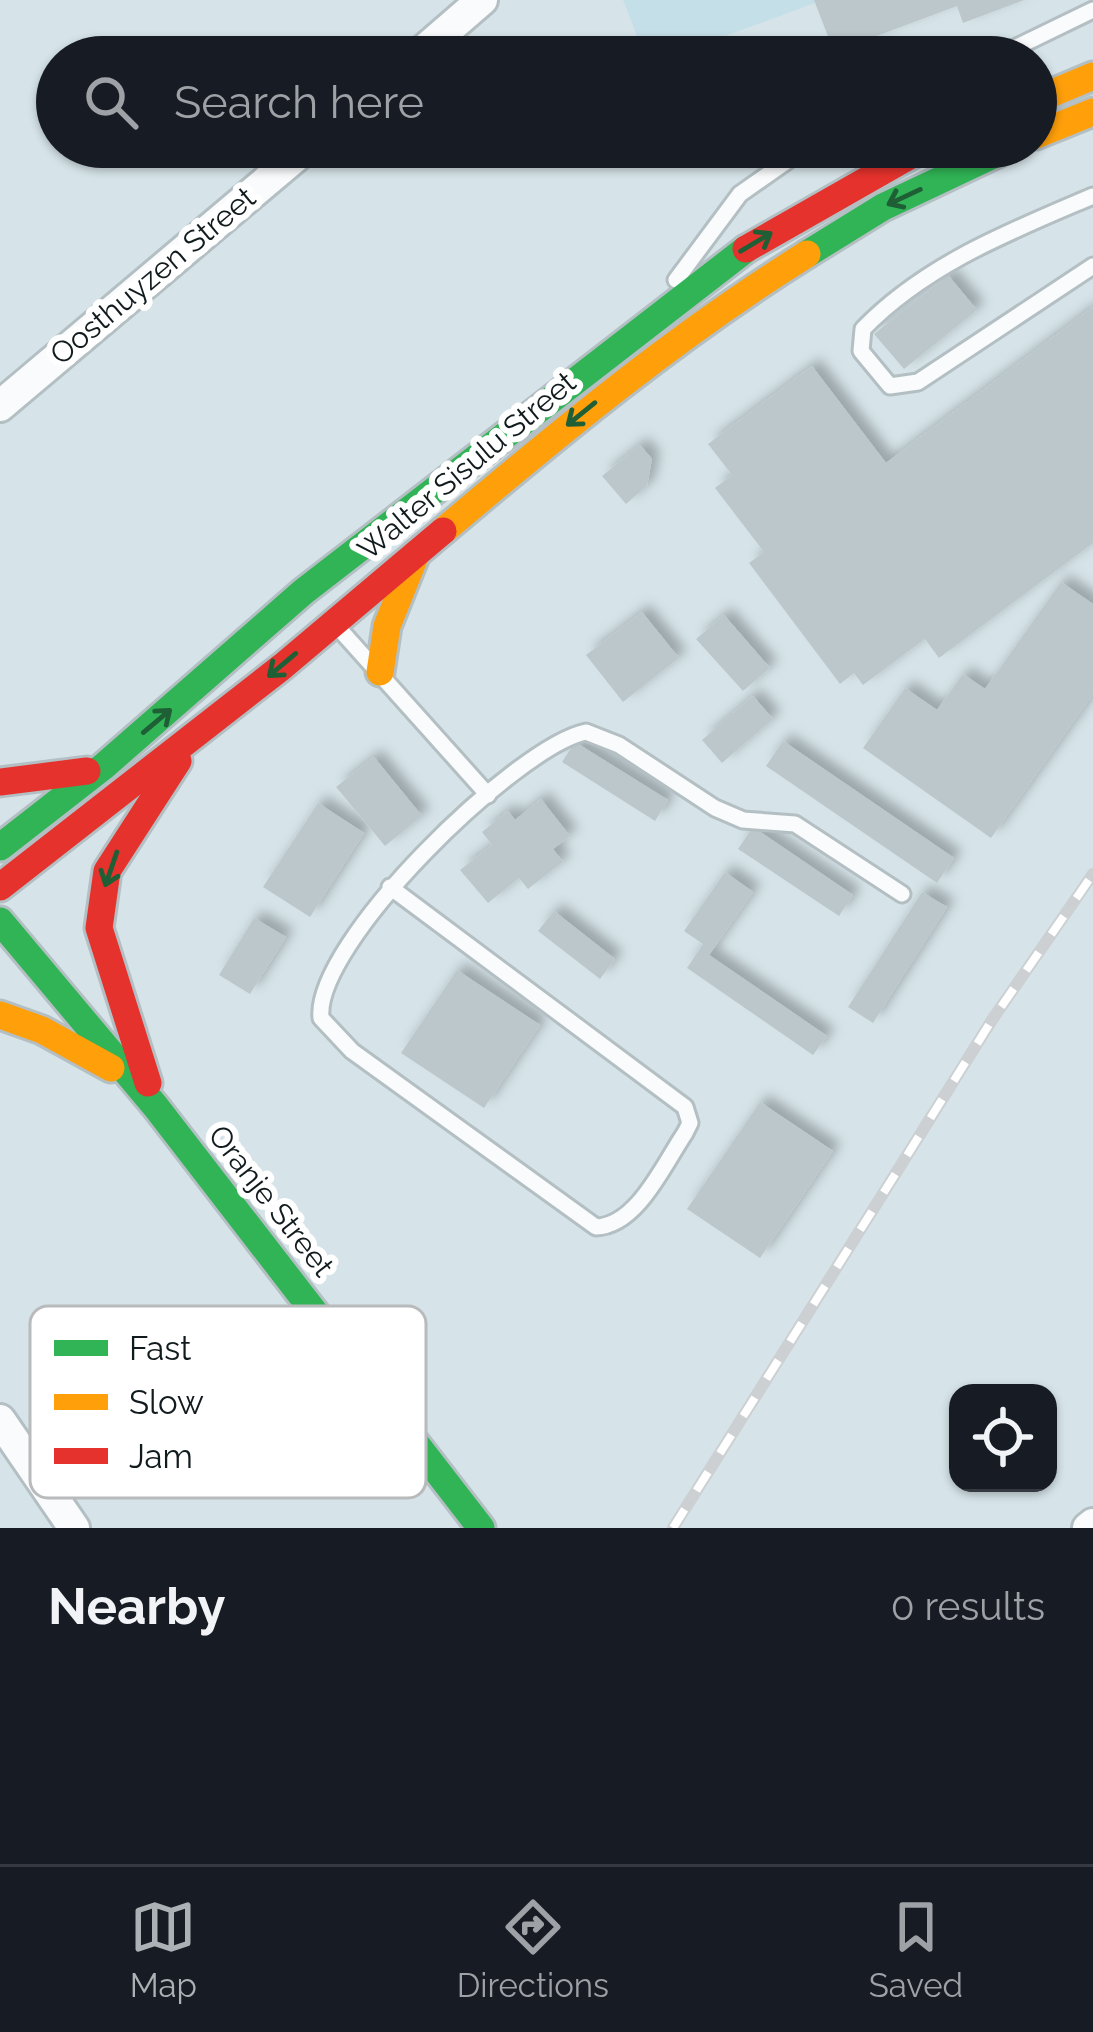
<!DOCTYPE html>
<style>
:root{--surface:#171b24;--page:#20242c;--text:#f1f3f6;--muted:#9ea1a6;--line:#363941;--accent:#abb1b4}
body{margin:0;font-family:Raleway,sans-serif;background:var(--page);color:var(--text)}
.controls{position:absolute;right:36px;bottom:36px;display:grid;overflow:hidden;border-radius:24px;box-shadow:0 3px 9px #0004}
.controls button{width:108px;height:108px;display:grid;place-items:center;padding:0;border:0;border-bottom:3px solid var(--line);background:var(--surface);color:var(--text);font:60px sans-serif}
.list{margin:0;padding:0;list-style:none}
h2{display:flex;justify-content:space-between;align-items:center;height:156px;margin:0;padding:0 48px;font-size:51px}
h2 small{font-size:39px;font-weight:400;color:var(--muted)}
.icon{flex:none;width:66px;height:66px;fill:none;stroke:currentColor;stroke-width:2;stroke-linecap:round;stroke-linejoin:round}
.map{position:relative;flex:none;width:1093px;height:1528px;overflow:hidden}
.search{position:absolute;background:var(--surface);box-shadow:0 3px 9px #0004;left:36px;right:36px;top:36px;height:132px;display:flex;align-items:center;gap:30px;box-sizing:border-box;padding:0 42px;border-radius:66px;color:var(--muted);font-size:45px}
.sheet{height:336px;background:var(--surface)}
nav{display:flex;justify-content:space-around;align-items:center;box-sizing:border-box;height:168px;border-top:3px solid var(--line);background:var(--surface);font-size:33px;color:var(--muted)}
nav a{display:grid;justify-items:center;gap:6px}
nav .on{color:var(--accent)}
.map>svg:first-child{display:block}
.built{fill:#c5dfe8}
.building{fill:#bcc7cb;filter:url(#shadow)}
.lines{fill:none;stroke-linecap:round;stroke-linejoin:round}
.lane-casing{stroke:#b3bfc3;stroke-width:21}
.street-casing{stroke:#b3bfc3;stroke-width:36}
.fast-casing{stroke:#b3bfc3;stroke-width:33}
.slow-casing{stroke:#b3bfc3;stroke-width:33}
.jam-casing{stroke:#b3bfc3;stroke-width:33}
.lane{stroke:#f9fbfc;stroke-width:15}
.street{stroke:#f9fbfc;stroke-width:30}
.fast{stroke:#30b455;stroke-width:27}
.slow{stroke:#ff9f0a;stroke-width:27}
.jam{stroke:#e5322d;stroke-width:27}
.rail-casing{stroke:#ccd0d2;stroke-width:12}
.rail{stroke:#fff;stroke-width:8;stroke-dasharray:22;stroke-linecap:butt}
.oneway{stroke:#1f5f36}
.labels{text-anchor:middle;stroke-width:12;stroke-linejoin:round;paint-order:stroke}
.street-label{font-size:30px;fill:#111a1d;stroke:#fff}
.key{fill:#fff;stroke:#b8babb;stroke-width:3}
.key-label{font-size:33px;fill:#111a1d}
</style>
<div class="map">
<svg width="1093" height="1528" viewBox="0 0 1093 1528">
<defs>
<filter id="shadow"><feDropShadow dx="8" dy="-8" stdDeviation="6" flood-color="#0004"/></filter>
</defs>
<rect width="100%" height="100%" fill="#d6e4e9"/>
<polygon class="built" points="623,0 823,0 668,57 645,57"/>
<g class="building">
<polygon points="814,0 1024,0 963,23 957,6 834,52"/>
<polygon points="948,275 977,310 904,369 874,334"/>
<polygon points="1093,307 1093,543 939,658 925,639 863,685 854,673 840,684 749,563 764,552 715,488 732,475 708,444 812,366 886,463"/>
<polygon points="640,445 652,459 647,486 626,504 602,476"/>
<polygon points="1061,582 1093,604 1093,694 991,838 863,748 905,688 937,710 963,674 985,689"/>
<polygon points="642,612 679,658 623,702 586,655"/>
<polygon points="724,615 770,668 743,691 696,639"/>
<polygon points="753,696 773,719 722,763 702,740"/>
<polygon points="783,741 954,858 937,883 766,766"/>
<polygon points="575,742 668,800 655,821 562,762"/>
<polygon points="374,757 422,816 385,846 336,787"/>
<polygon points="541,799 570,836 553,849 563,862 528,889 519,878 488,903 460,870 492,845 482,832 508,811 515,820"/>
<polygon points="318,803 364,833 310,917 263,887"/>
<polygon points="753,827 853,895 839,916 738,849"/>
<polygon points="725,872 753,892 709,955 827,1036 813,1055 687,968 703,944 684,931"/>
<polygon points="922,892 947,907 873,1023 848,1007"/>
<polygon points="554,911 615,959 600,979 538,931"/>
<polygon points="254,918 286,937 250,994 219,975"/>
<polygon points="457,970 540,1025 484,1108 401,1053"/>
<polygon points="760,1102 833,1151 760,1258 687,1209"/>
</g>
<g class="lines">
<defs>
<g id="lane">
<polyline points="996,57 1093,10"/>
<path d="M1093 196C1011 231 926 264 863 329L861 351 890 386 918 382 1093 266"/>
<polyline points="676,280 740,194 807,147"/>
<polyline points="334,623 488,795"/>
<path d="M390 887 685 1107 690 1123 685 1133C664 1164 637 1226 596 1227L352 1051 321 1018C313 944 517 746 586 732L619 745 715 808 743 820 795 824 902 894"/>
</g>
<g id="street">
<polyline points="416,57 482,0"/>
<polyline points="0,406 307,147"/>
<polyline points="0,1420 74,1528"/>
<polyline points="1088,1528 1093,1524"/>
</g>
<g id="fast">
<polyline points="807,254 883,207 1010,147"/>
<polyline points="0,847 104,766 303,592 746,249"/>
<polyline points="0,921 156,1107 481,1528"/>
</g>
<g id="slow">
<polyline points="1036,100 1093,76"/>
<polyline points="1036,135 1093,112"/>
<path d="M443 531C560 432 676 336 807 254"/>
<polyline points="380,672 387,626 416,554"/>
<polyline points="0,1015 42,1030 111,1068"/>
</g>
<g id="jam">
<polyline points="746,249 925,147"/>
<polyline points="0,782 87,771"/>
<polyline points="0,887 283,666 443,531"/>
<polyline points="148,1083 99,928 107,871 178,761"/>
</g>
</defs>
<use href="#lane" class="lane-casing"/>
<use href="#street" class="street-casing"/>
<use href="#fast" class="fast-casing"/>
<use href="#slow" class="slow-casing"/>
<use href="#jam" class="jam-casing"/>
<use href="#lane" class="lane"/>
<use href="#street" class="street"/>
<use href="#fast" class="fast"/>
<use href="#slow" class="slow"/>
<use href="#jam" class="jam"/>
<defs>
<polyline id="rail" points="673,1528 992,1020 1093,874"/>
</defs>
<use href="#rail" class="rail-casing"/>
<use href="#rail" class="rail"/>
</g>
<defs><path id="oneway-shaft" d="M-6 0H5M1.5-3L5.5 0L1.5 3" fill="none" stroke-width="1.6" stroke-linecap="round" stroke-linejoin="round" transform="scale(3)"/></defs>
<g class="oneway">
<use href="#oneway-shaft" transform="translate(904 197) rotate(155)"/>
<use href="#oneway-shaft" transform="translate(756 242) rotate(-31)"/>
<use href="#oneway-shaft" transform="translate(581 414) rotate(141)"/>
<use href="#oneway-shaft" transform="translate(282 665) rotate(140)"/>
<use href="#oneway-shaft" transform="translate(157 721) rotate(-40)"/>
<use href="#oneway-shaft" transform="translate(111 869) rotate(109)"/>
</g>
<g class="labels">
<g class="street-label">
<text transform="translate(153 276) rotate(-40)" y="10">Oosthuyzen Street</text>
<text transform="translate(467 466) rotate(-40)" y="10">Walter Sisulu Street</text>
<text transform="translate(271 1201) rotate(52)" y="10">Oranje Street</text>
</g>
</g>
<rect x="30" y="1306" width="396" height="192" rx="18" class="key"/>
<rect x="54" y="1340" width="54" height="16" fill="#30b455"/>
<rect x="54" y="1394" width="54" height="16" fill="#ff9f0a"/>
<rect x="54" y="1448" width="54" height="16" fill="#e5322d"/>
<g class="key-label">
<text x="129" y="1360">Fast</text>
<text x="129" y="1414">Slow</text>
<text x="129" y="1468">Jam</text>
</g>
</svg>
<div class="controls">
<button><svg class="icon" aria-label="locate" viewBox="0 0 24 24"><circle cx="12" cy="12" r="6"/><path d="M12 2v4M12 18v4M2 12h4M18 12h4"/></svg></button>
</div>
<div class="search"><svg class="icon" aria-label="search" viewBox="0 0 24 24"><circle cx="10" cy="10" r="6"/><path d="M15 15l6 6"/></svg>Search here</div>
</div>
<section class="sheet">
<h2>Nearby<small>0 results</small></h2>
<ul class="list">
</ul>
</section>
<nav>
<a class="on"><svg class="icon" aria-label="map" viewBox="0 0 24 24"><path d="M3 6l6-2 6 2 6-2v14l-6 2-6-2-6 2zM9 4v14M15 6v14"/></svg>Map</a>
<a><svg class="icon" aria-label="directions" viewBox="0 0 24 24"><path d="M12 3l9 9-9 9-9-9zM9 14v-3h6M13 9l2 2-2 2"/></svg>Directions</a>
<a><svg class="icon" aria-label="saved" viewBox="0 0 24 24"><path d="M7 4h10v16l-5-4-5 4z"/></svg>Saved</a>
</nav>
